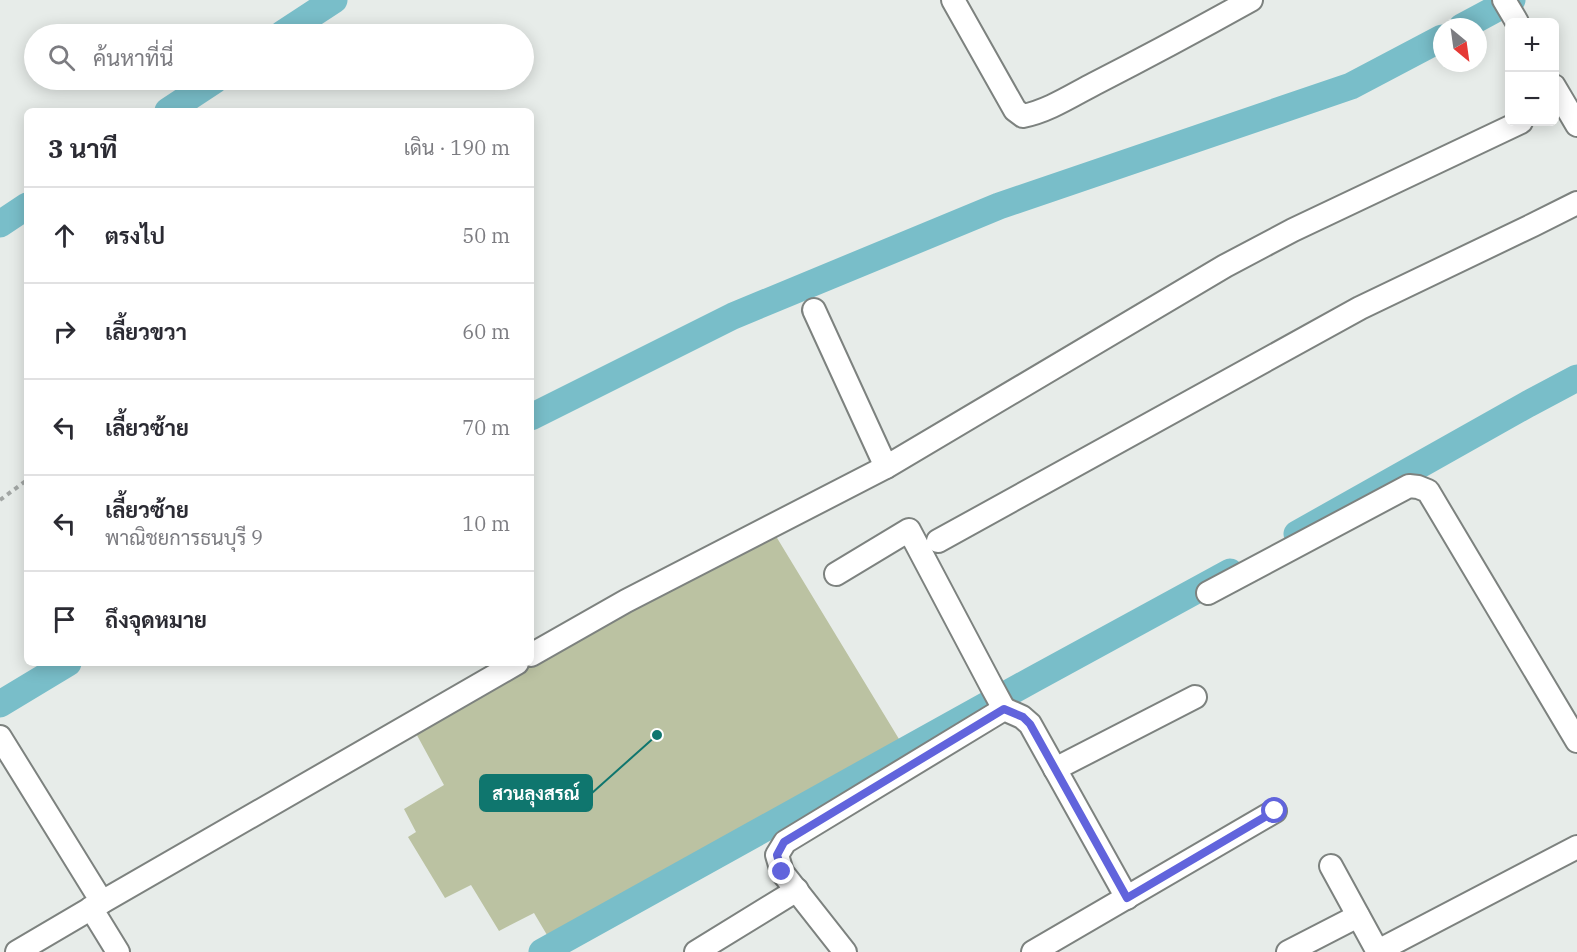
<!DOCTYPE html>
<html lang="th">
<meta charset="utf-8">
<style>
:root{--surface:#fff;--page:#f7f7f7;--text:#2b2b33;--muted:#7c7c81;--line:#e1e1e2}
body{margin:0;font-family:"IBM Plex Serif",Sarabun,serif;background:var(--page);color:var(--text)}
.controls{position:absolute;right:18px;top:18px;display:grid;overflow:hidden;border-radius:9px;box-shadow:0 3px 15px #0003}
.controls button{width:54px;height:54px;display:grid;place-items:center;padding:0;border:0;border-bottom:2px solid var(--line);background:var(--surface);color:var(--text);font:30px sans-serif}
.compass{position:absolute;left:1433px;top:18px;width:54px;height:54px;border-radius:50%;background:var(--surface);box-shadow:0 3px 15px #0003;rotate:151deg}
.stop{position:absolute;width:18px;height:18px;margin:-14px;border:4px solid #6164dc;border-radius:50%;background:#fff}
.stop.end{background:#6164dc;border-color:#fff;box-shadow:0 2px 6px #0008}
.list{margin:0;padding:0;list-style:none}
h2{display:flex;justify-content:space-between;align-items:center;height:78px;margin:0;padding:0 24px;font-size:26px}
h2 small{font-size:20px;font-weight:400;color:var(--muted)}
.list li{display:grid;grid-template-columns:39px 1fr auto;gap:18px;align-items:center;box-sizing:border-box;height:96px;padding:0 24px;border-top:2px solid var(--line)}
.list b{display:block;font-size:22px;white-space:nowrap}
.list p{margin:0;font-size:20px;white-space:nowrap;color:var(--muted)}
.list em{font-size:20px;font-style:normal;color:var(--muted)}
.icon{flex:none;width:33px;height:33px;fill:none;stroke:currentColor;stroke-width:2;stroke-linecap:round;stroke-linejoin:round}
.map{position:relative;flex:none;width:1577px;height:952px;overflow:hidden}
.search{position:absolute;background:var(--surface);box-shadow:0 3px 15px #0003;left:24px;top:24px;width:510px;height:66px;display:flex;align-items:center;gap:15px;box-sizing:border-box;padding:0 21px;border-radius:33px;color:var(--muted);font-size:22px}
.panel{position:absolute;background:var(--surface);box-shadow:0 3px 15px #0003;left:24px;top:108px;width:510px;height:558px;border-radius:9px}
.map>svg:first-child{display:block}
.garden{fill:#bbc2a2}
.lines{fill:none;stroke-linecap:round;stroke-linejoin:round}
.canal{stroke:#79bec9;stroke-width:27}
.minor-casing{stroke:#7d827f;stroke-width:26}
.path{stroke:#a2a6a4;stroke-width:4;stroke-dasharray:4.5 4.5;stroke-linecap:butt}
.minor{stroke:#fff;stroke-width:22}
.route{stroke:#6164dc;stroke-width:8}
.leader{fill:none;stroke:#0f766e;stroke-width:2}
.callout-dot{fill:#0f766e;stroke:#fff;stroke-width:2}
.callout{fill:#0f766e;stroke:#0f766e;stroke-width:2}
.callout-label{font-size:18px;text-anchor:middle;font-weight:bold;fill:#fff}
</style>
<div class="map">
<svg width="1577" height="952" viewBox="0 0 1577 952">
<rect width="100%" height="100%" fill="#e7ece9"/>
<polygon class="garden" points="771,528 902,744 550,940 534,913 499,931 471,885 445,898 408,837 416,832 404,809 444,785 412,726"/>
<g class="lines">
<g class="canal">
<polyline points="1462,27 1512,0"/>
<polyline points="282,34 334,0"/>
<polyline points="168,111 215,80"/>
<polyline points="0,224 27,206"/>
<polyline points="531,417 733,316 999,206 1351,86 1442,38"/>
<polyline points="1297,534 1528,404 1577,378"/>
<polyline points="0,704 68,663"/>
<polyline points="542,952 1032,680 1230,572"/>
</g>
<defs>
<g id="minor">
<path d="M953 0 1015 110 1023 116C1048 111 1071 96 1094 84 1147 57 1199 29 1251 0"/>
<polyline points="1504,0 1517,22"/>
<polyline points="1554,86 1577,125"/>
<polyline points="814,310 886,467"/>
<polyline points="938,541 1360,308 1533,225 1577,203"/>
<polyline points="836,574 909,530 992,687 1004,709"/>
<polyline points="1208,593 1409,486 1418,487 1428,491 1577,741"/>
<polyline points="531,655 626,601 886,467 1225,266 1293,230 1521,122"/>
<polyline points="0,737 102,902"/>
<polyline points="1055,769 1195,697"/>
<polyline points="1331,866 1378,952"/>
<polyline points="91,908 118,952"/>
<polyline points="1378,951 1577,847"/>
<polyline points="17,952 102,902 517,663"/>
<polyline points="696,952 797,890"/>
<polyline points="845,952 782,872 777,855 785,842 1004,709 1022,717 1030,724 1127,898"/>
<polyline points="1033,952 1275,811"/>
<polyline points="1288,952 1358,916"/>
</g>
</defs>
<use href="#minor" class="minor-casing"/>
<polyline class="path" points="0,500 27,480"/>
<use href="#minor" class="minor"/>
</g>
<g class="lines">
<polyline class="route" points="782,872 777,855 784,842 1004,709 1023,717 1030,724 1127,898 1275,811"/>
</g>
<path class="leader" d="M657 735L592 793"/>
<circle class="callout-dot" cx="657" cy="735" r="6"/>
<rect class="callout" x="480" y="775" width="112" height="36" rx="6"/>
<g class="callout-label">
<text x="536" y="800">สวนลุงสรณ์</text>
</g>
</svg>
<div class="controls">
<button>+</button>
<button>−</button>
</div>
<svg class="compass" viewBox="-18 -18 36 36"><path d="M0-13l5 13h-10z" fill="#e53935"/><path d="M0 13l5-13h-10z" fill="#7c7c81"/></svg>
<div class="stop" style="left:1275px;top:811px"></div>
<div class="stop end" style="left:782px;top:872px"></div>
<div class="search"><svg class="icon" aria-label="search" viewBox="0 0 24 24"><circle cx="10" cy="10" r="6"/><path d="M15 15l6 6"/></svg>ค้นหาที่นี่</div>
<section class="panel">
<h2>3 นาที<small>เดิน · 190 m</small></h2>
<ul class="list">
<li><svg class="icon" aria-label="ahead" viewBox="0 0 24 24"><path d="M12 20V5M6 11l6-6 6 6"/></svg><div><b>ตรงไป</b></div><em>50 m</em></li>
<li><svg class="icon" aria-label="right" viewBox="0 0 24 24"><path d="M7 20v-9h11M14 6l5 5-5 5"/></svg><div><b>เลี้ยวขวา</b></div><em>60 m</em></li>
<li><svg class="icon" aria-label="left" viewBox="0 0 24 24"><path d="M17 20v-9H6M10 6l-5 5 5 5"/></svg><div><b>เลี้ยวซ้าย</b></div><em>70 m</em></li>
<li><svg class="icon" aria-label="left" viewBox="0 0 24 24"><path d="M17 20v-9H6M10 6l-5 5 5 5"/></svg><div><b>เลี้ยวซ้าย</b><p>พาณิชยการธนบุรี 9</p></div><em>10 m</em></li>
<li><svg class="icon" aria-label="arrive" viewBox="0 0 24 24"><path d="M6 21V4h12l-3 4 3 4H6"/></svg><div><b>ถึงจุดหมาย</b></div></li>
</ul>
</section>
</div>
